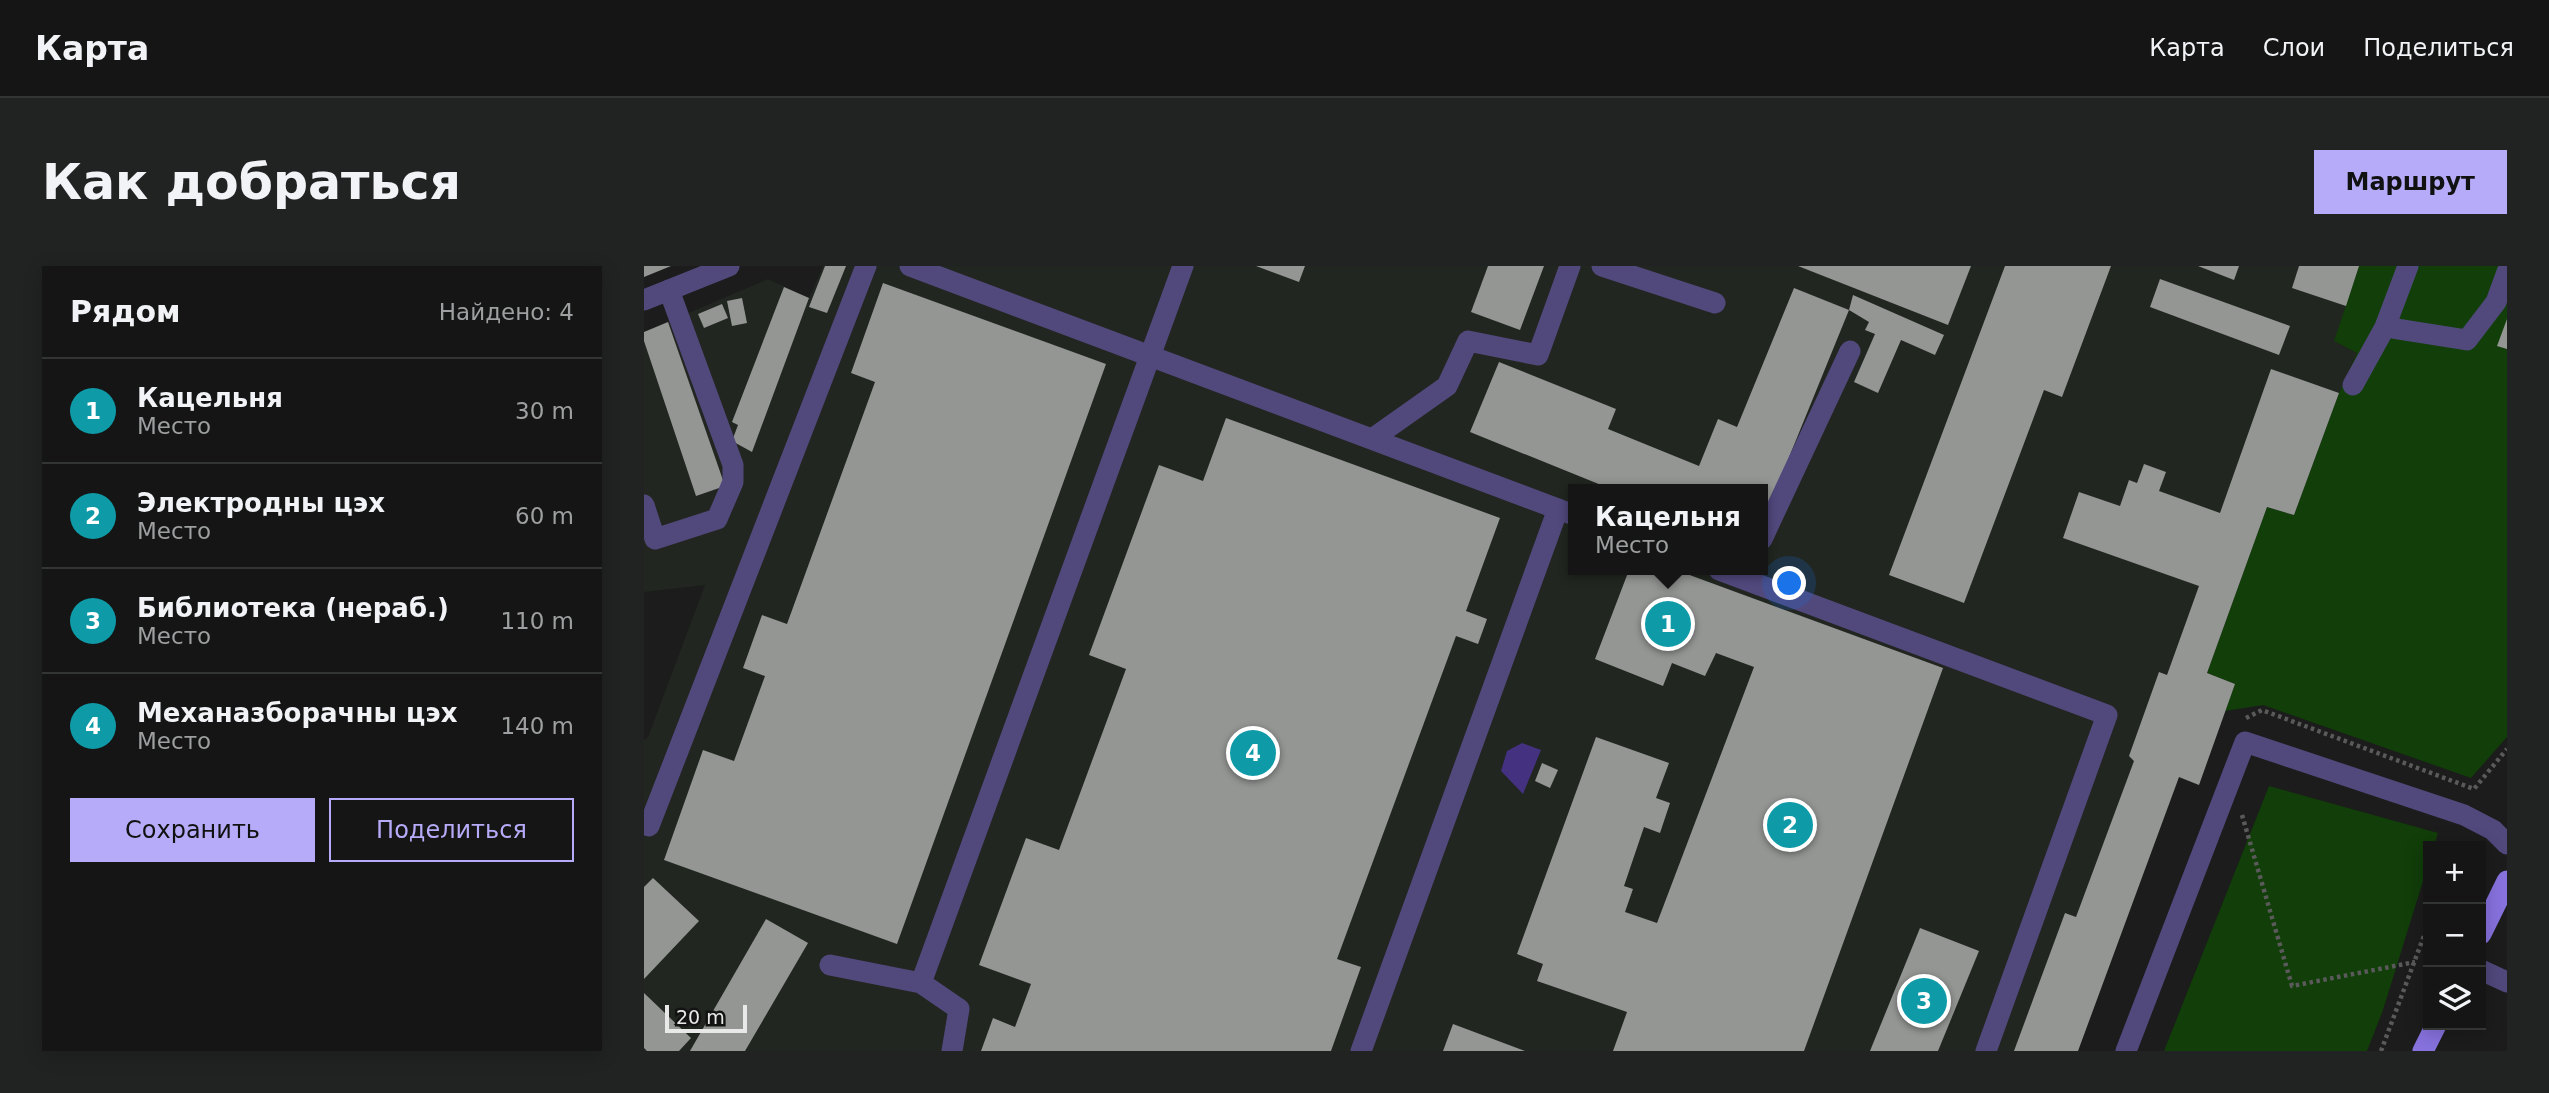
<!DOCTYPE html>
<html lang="ru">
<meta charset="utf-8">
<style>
:root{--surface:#141514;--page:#212222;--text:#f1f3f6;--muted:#9d9fa0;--line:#333434;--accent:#b6abf8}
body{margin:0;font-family:"DejaVu Sans",sans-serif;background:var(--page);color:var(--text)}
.controls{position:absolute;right:21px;bottom:21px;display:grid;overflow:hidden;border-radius:0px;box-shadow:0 4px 18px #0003}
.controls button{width:63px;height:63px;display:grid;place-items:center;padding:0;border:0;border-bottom:2px solid var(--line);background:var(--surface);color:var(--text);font:35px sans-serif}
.scale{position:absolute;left:21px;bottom:18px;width:82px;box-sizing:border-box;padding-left:7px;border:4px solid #e8e9e8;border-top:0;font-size:19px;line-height:24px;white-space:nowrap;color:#e8e9e8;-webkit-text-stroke:5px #121312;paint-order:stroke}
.you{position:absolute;left:1146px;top:318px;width:24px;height:24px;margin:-18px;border:5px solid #fff;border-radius:50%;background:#1a73e8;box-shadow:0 0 0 10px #1a73e833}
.badge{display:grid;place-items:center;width:46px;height:46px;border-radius:50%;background:var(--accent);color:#fff;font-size:23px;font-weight:700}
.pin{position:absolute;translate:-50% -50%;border:4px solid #fff;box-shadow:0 2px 7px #0006}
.popup{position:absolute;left:924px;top:218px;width:200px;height:91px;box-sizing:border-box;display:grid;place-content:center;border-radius:0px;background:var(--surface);filter:drop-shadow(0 2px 5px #0005);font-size:23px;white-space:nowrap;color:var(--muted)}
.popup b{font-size:26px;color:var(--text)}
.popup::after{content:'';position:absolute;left:50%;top:100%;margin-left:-14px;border:14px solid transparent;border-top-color:var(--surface)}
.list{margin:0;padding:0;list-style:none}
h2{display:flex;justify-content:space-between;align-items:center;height:91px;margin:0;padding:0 28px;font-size:30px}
h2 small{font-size:23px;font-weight:400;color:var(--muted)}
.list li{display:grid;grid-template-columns:46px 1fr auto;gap:21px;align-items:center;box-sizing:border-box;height:105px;padding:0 28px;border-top:2px solid var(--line)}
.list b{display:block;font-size:26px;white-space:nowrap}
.list p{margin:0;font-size:23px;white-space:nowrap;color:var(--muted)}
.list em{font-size:23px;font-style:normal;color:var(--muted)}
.actions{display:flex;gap:14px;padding:21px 28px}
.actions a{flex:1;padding:16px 0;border:2px solid var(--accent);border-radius:0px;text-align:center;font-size:24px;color:var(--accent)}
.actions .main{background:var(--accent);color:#111}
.icon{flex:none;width:38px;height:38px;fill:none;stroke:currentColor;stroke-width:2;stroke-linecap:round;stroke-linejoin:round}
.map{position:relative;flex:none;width:1863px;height:785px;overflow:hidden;border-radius:0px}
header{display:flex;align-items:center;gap:42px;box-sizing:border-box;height:98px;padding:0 35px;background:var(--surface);border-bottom:2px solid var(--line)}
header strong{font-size:33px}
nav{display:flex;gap:38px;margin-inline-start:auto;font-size:24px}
.intro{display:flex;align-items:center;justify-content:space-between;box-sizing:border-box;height:168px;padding:0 42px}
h1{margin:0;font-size:49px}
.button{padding:18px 32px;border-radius:0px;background:var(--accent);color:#111;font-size:24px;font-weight:700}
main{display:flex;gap:42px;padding:0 42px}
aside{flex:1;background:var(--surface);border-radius:0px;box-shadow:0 4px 18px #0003}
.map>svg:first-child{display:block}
.built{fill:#212620;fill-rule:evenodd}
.green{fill:#113e09}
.water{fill:#443180}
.building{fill:#949694}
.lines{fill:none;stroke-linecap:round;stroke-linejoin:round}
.path{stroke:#595a59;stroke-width:4.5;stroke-dasharray:3.5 3.5;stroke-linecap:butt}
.minor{stroke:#51487c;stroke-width:21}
.major{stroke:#8772de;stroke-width:21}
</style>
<header>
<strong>Карта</strong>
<nav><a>Карта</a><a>Слои</a><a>Поделиться</a></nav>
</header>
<div class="intro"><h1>Как добраться</h1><a class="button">Маршрут</a></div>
<main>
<aside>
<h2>Рядом<small>Найдено: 4</small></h2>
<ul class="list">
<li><span class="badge" style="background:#0f9aa8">1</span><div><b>Кацельня</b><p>Место</p></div><em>30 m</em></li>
<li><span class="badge" style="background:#0f9aa8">2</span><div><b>Электродны цэх</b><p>Место</p></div><em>60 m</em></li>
<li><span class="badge" style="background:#0f9aa8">3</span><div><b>Библиотека (нераб.)</b><p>Место</p></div><em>110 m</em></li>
<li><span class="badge" style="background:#0f9aa8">4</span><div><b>Механазборачны цэх</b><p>Место</p></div><em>140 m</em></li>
</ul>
<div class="actions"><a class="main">Сохранить</a><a>Поделиться</a></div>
</aside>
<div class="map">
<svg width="1863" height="785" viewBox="0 0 1863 785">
<rect width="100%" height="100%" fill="#1b1c1b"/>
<path class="built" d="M179 0H1715L1690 75 1713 87 1695 127 1650 249 1623 241 1563 408 1591 418 1555 519 1535 512 1434 785H0V474L4 471 61 319 0 326V66L124 13 165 32ZM930 223H1118V304H930Z"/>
<g class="green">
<polygon points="1715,0 1863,0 1863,471 1827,512 1619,439 1581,445 1591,418 1563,407 1623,241 1650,249 1695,127 1713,87 1690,75"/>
<polygon points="1625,520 1794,567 1790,580 1784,580 1784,599 1739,744 1723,785 1520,785"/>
</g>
<polygon class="water" points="878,477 897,484 879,528 857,505 863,485"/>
<g class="building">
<polygon points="0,0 27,0 0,11"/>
<polygon points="181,0 202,0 183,47 165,41"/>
<polygon points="612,0 661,0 655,16"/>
<polygon points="844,0 900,0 876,64 827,46"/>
<polygon points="1154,0 1327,0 1304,59"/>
<polygon points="1361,0 1467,0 1418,131 1400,124 1320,337 1245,309"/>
<polygon points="1554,0 1595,0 1590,14"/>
<polygon points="1655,0 1715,0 1702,40 1648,22"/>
<polygon points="1516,13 1646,60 1635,89 1506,41"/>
<polygon points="239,17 462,98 253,678 20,594 59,484 90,495 121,410 99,402 118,349 143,358 231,116 207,107"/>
<polygon points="140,21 165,32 108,186 88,175 94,159 88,156"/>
<polygon points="1150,22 1205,44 1119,255 1118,223 967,223 826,166 855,96 972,143 964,163 1055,200 1074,153 1093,161"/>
<polygon points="1209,29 1300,69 1291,89 1257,74 1234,127 1210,116 1231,68 1221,64 1225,56 1205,44"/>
<polygon points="98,32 103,57 88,60 83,35"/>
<polygon points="78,38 84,52 60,62 54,48"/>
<polygon points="1863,53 1863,83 1853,80"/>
<polygon points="24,56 81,220 52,230 0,75 0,66"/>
<polygon points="1627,103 1695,127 1650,249 1623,241 1563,407 1591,418 1555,519 1535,511 1434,785 1370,785 1421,647 1432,651 1490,495 1485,490 1515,406 1523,409 1555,320 1419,272 1435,226 1476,240 1485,214 1493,217 1500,198 1522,206 1515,225 1576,247"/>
<polygon points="582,152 856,252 822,345 843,353 834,378 812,370 693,693 717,701 687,785 337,785 349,752 371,761 387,718 335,699 382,572 415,584 482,403 445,389 515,199 559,215"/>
<polygon points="985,304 1032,304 1299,402 1160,785 969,785 983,746 893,715 899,698 873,688 952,471 1025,497 1012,532 1026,537 1016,567 1000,561 980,620 989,623 981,646 1013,657 1110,401 1072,387 1061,410 1028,397 1019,420 951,393"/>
<polygon points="898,497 914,504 906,522 891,515"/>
<polygon points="9,612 55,655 0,713 0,621"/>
<polygon points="122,653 164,677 101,785 46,785"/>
<polygon points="1276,662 1335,685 1294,785 1226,785"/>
<polygon points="0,727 47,772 35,785 3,785 0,782"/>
<polygon points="809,758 881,785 799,785"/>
</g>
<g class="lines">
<g class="path">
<polyline points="1602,452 1618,444 1830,523 1863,483"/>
<polyline points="1598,549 1648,720 1771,696"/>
<polyline points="1737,785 1784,659"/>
</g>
<g class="minor">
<polyline points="266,0 930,249"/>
<polyline points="958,0 1071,37"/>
<polyline points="0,34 85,0"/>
<polyline points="1741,61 1823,74 1852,36 1863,6"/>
<polyline points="1709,119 1741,61 1764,0"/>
<polyline points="728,173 803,120 824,75 894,89 926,0"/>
<polyline points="0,239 11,273 73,253 89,216 89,199 25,24"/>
<polyline points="1118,273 1206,85"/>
<polyline points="1075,304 1463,449 1342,785"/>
<polyline points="5,560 222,0"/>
<polyline points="186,699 277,717 315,743 308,785"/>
<polyline points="1837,704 1863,716"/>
<polyline points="277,717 539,0"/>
<polyline points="717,785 914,243"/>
<polyline points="1482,785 1601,476 1820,549 1849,564 1863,578"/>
</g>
<g class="major">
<polyline points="1837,668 1863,615"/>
<polyline points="1779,785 1792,759"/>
</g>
</g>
</svg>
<div class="controls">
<button>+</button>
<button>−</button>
<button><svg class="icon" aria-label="layers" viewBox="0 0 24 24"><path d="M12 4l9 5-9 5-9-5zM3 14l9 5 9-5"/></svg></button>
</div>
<div class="scale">20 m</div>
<div class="you"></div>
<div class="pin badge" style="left:1024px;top:358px;background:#0f9aa8">1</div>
<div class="popup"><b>Кацельня</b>Место</div>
<div class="pin badge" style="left:1146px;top:559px;background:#0f9aa8">2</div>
<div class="pin badge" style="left:1280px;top:735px;background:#0f9aa8">3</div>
<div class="pin badge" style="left:609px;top:487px;background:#0f9aa8">4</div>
</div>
</main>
